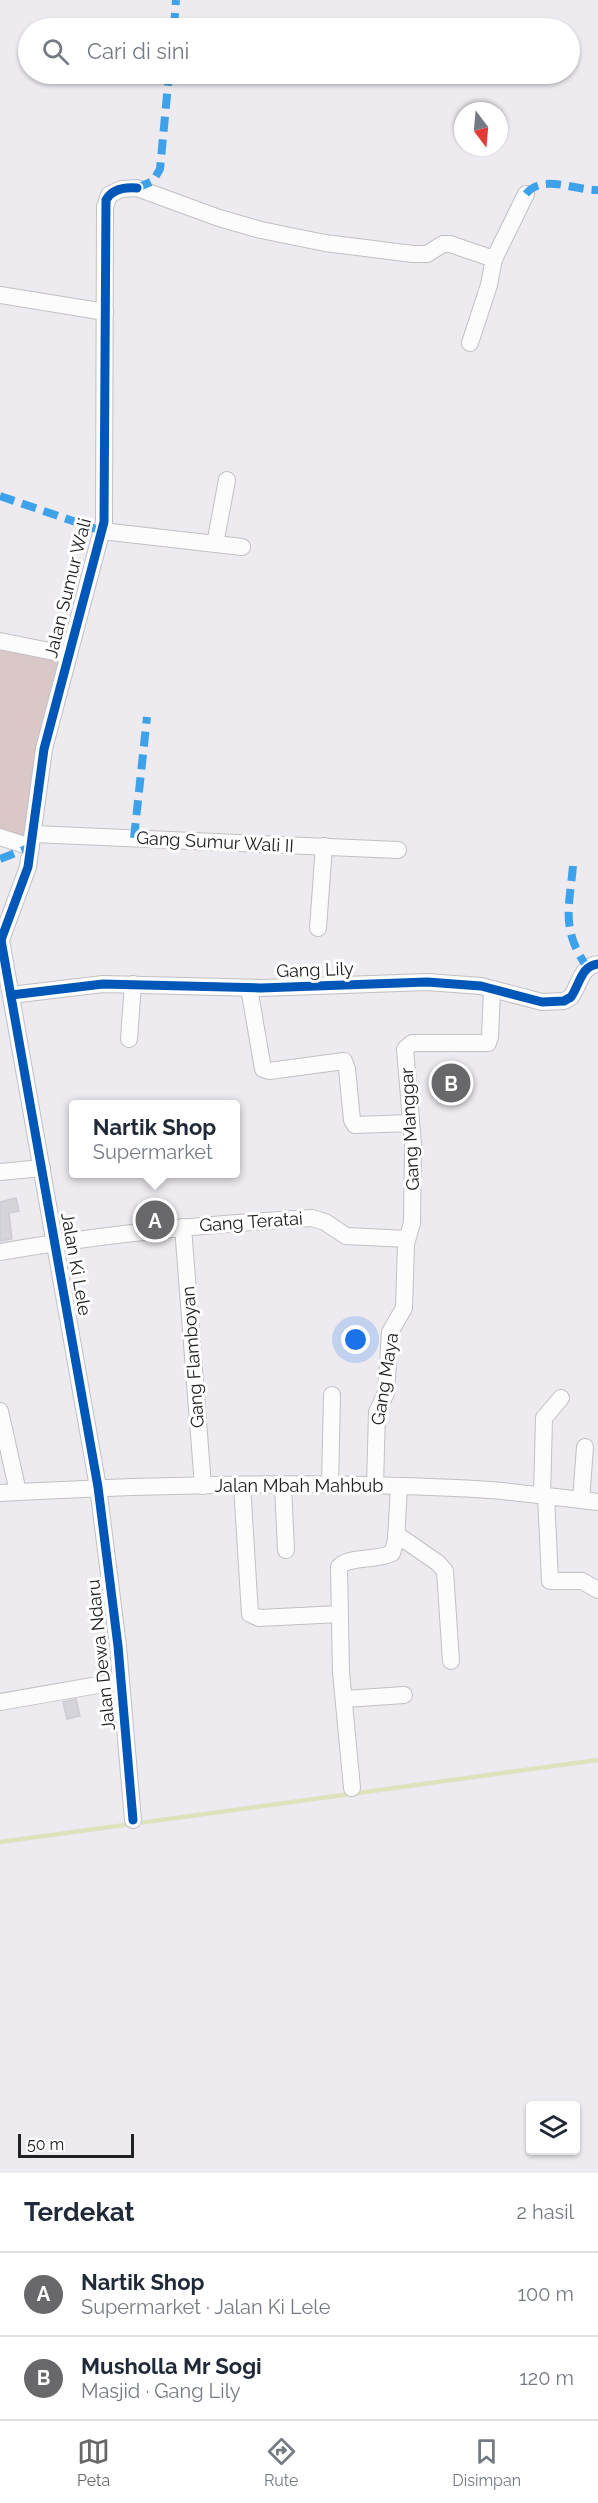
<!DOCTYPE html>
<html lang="id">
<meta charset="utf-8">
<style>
:root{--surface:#fff;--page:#f2f2f3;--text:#1f2937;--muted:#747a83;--line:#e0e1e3;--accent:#686769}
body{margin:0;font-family:Raleway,sans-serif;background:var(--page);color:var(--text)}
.controls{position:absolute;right:18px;bottom:18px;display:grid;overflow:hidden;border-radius:6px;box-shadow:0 2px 4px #0004}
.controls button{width:54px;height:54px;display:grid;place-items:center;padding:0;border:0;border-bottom:2px solid var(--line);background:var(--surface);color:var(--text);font:30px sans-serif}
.compass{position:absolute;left:454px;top:102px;width:54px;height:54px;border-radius:50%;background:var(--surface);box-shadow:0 2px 4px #0004;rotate:164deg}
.scale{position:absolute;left:18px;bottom:15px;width:116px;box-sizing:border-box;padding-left:6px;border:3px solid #212121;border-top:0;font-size:16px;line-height:21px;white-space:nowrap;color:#212121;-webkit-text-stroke:4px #fff;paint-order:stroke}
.you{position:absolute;left:356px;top:1340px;width:21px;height:21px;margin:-15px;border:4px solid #fff;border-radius:50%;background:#1a73e8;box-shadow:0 0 0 9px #1a73e833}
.badge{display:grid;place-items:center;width:39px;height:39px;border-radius:50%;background:var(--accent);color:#fff;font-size:20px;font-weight:700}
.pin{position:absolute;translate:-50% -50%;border:3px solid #fff;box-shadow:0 2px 6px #0006}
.popup{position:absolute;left:69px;top:1100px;width:171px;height:78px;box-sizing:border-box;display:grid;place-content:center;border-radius:6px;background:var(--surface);filter:drop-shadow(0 2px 4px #0005);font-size:20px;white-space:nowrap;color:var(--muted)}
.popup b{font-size:22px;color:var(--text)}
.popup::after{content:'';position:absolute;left:50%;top:100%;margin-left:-12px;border:12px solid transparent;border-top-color:var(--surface)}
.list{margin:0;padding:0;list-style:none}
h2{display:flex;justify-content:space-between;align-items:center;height:78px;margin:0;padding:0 24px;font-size:26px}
h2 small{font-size:20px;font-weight:400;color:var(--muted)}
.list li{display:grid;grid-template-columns:39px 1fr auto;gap:18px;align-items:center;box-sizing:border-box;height:84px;padding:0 24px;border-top:2px solid var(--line)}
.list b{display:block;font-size:22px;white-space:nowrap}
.list p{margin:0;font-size:20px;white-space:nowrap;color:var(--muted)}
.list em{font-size:20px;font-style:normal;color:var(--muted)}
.icon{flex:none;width:33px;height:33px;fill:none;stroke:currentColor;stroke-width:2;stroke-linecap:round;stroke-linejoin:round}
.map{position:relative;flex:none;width:598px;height:2173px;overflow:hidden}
.search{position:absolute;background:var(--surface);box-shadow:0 2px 4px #0004;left:18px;right:18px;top:18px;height:66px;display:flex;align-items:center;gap:15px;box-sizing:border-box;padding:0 21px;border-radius:33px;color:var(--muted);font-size:22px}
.sheet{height:246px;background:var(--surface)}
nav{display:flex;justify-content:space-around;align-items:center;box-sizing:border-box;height:84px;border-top:2px solid var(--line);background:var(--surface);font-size:16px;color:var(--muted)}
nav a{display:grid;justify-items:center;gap:3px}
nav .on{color:var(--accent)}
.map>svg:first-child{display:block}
.cemetery{fill:#dac8c8}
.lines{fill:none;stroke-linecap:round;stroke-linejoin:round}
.stream{stroke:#dee3be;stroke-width:4.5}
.building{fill:#d5d4d8;stroke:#cfcbd3;stroke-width:1.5}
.minor-casing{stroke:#c2c0c3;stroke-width:18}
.minor{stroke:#fcfcfd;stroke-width:16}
.quiet{stroke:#3ea2ea;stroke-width:8;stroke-dasharray:15 8;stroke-linecap:butt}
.cycleway-casing{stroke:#fff;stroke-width:13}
.cycleway{stroke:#0057b8;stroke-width:9}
.labels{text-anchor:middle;stroke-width:6;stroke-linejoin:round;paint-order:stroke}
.street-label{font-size:18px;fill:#212121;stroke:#fff}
</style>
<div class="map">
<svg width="598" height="2173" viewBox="0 0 598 2173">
<rect width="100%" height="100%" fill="#edeaf0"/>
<polygon class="cemetery" points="0,645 61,659 26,838 0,830"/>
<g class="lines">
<polyline class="stream" points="0,1842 598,1760"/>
</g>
<g class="building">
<polygon points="16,1198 19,1211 9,1213 12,1239 0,1241 0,1202"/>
<polygon points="76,1699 80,1716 67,1719 63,1702"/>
</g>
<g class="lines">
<defs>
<g id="minor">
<polyline points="0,295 105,312"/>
<polyline points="470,343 489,285 494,259 526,194"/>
<polyline points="102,531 242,547"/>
<polyline points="215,544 227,480"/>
<polyline points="0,641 69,655"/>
<polyline points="33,834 398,850"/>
<polyline points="0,837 31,847"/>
<polyline points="318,928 324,846"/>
<polyline points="1,940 28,867 44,749 104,522 105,207 109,195 121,189 137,188 219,218 261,230 325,243 413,254 427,254 443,244 450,244 494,259"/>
<polyline points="1,940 98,1487 118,1646 133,1820"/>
<polyline points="249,988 263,1069 269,1071 344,1061 347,1069 352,1120 355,1125 411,1123"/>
<path d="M11 995 103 984 261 988 427 982 481 986 542 1002 564 1001 571 997C580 984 581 966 598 964"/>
<polyline points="129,1039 133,984"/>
<polyline points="0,1172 42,1168"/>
<polyline points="183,1227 203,1486"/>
<path d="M0 1252C103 1234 207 1224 312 1218L325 1222 346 1236 407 1239"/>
<polyline points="0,1411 18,1492"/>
<polyline points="242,1485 250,1614 259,1618 340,1614"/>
<polyline points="283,1486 286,1550"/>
<polyline points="330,1486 332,1395"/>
<polyline points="375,1486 377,1412 386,1393 390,1332 404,1308 406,1244 412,1223 413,1144 405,1049 412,1043 488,1043 490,1037 492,989"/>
<path d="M0 1493C162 1484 327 1480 490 1490 526 1493 562 1498 598 1502"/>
<polyline points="542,1496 544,1418 561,1398"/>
<polyline points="546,1496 550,1581 582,1581 598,1590"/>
<polyline points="581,1500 585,1447"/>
<polyline points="396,1534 438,1563 445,1571 451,1661"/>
<polyline points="345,1699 404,1695"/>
<polyline points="0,1702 121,1681"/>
<path d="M352 1788 341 1672 339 1567C347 1556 378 1561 392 1553L396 1540 399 1487"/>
</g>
</defs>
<use href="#minor" class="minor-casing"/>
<use href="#minor" class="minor"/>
<g class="quiet">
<polyline points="174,28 176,0"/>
<polyline points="137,188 153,181 160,169 169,74"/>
<path d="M526 194C542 173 576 191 598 190"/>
<polyline points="0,496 102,531"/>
<polyline points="134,838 147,717"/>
<polyline points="0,859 31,847"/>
<path d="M573 866C569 909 561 929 587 967"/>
</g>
<defs>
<g id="cycleway">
<polyline points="1,940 98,1487 118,1646 133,1820"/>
<path d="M1 940 28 867 44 749 104 522 106 200C112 189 125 187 137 188"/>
<path d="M11 995 103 984 261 988 427 982 481 986 542 1002 564 1001 571 997C580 984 581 966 598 964"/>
</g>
</defs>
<use href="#cycleway" class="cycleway-casing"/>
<use href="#cycleway" class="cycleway"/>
</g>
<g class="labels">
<g class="street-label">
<text transform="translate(68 588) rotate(-76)" y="6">Jalan Sumur Wali</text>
<text transform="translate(215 842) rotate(3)" y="6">Gang Sumur Wali II</text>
<text transform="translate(315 970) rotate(-2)" y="6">Gang Lily</text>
<text transform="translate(410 1129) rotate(-93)" y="6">Gang Manggar</text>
<text transform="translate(251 1222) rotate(-4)" y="6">Gang Teratai</text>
<text transform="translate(76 1264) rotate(80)" y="6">Jalan Ki Lele</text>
<text transform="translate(193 1357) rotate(-94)" y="6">Gang Flamboyan</text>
<text transform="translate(385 1379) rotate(-81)" y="6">Gang Maya</text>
<text x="299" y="1492">Jalan Mbah Mahbub</text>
<text transform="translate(101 1655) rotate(-96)" y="6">Jalan Dewa Ndaru</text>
</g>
</g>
</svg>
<div class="controls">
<button><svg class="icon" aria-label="layers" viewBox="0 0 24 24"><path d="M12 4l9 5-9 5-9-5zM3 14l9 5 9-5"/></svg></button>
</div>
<svg class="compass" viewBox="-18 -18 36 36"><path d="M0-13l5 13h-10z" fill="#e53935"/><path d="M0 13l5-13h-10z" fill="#747a83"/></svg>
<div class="scale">50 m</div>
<div class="you"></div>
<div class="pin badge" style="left:155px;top:1220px">A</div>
<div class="popup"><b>Nartik Shop</b>Supermarket</div>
<div class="pin badge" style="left:451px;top:1083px">B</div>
<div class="search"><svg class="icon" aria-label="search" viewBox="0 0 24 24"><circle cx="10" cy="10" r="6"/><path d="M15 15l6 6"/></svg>Cari di sini</div>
</div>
<section class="sheet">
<h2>Terdekat<small>2 hasil</small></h2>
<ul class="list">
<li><span class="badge">A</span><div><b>Nartik Shop</b><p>Supermarket · Jalan Ki Lele</p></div><em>100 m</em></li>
<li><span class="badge">B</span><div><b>Musholla Mr Sogi</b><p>Masjid · Gang Lily</p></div><em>120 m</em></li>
</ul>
</section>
<nav>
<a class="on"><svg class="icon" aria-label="map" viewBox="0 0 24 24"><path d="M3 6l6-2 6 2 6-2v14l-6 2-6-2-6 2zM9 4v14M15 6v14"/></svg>Peta</a>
<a><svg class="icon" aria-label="directions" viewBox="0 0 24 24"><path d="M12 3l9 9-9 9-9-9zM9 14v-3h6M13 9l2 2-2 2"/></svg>Rute</a>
<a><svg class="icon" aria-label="saved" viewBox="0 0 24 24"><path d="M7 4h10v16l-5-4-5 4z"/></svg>Disimpan</a>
</nav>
